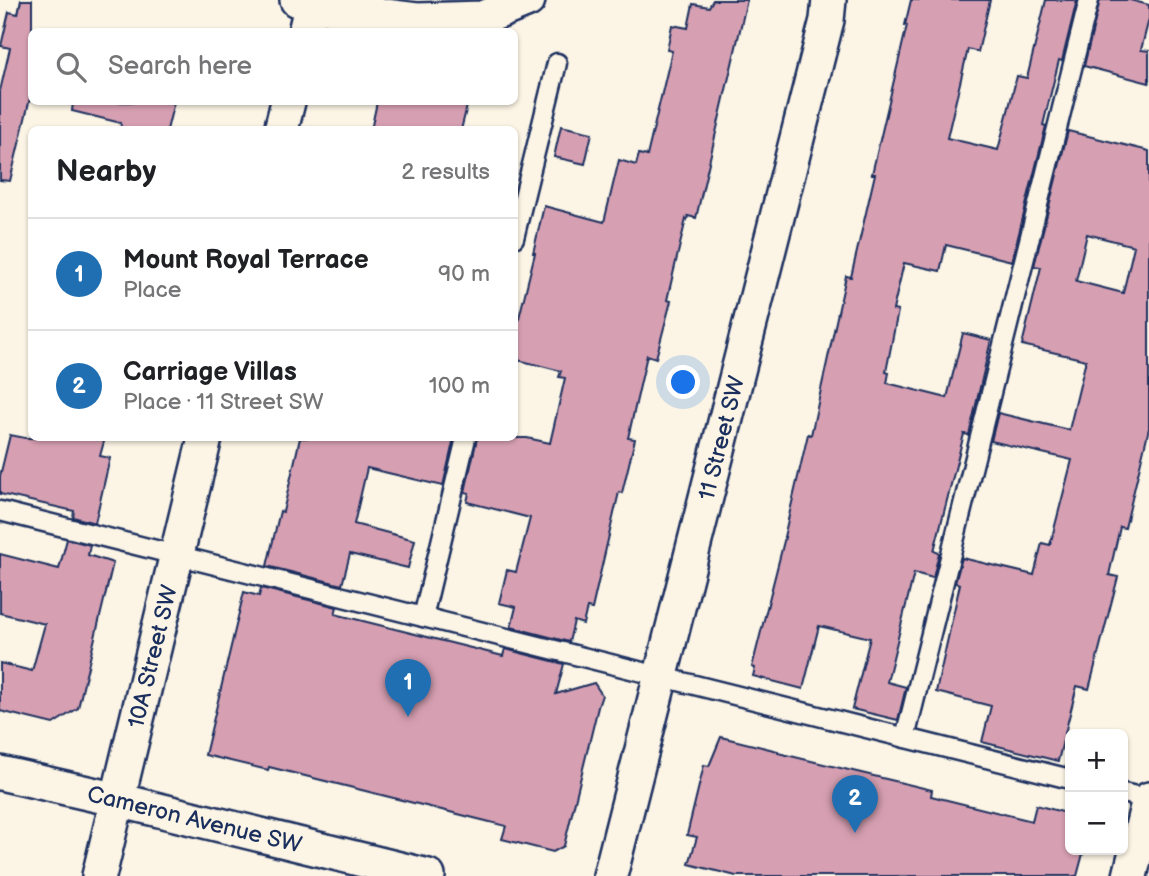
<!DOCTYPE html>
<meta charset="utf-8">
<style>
:root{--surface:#fff;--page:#f6f6f6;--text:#202124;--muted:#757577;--line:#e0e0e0;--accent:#1f6fb2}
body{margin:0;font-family:"Balsamiq Sans",sans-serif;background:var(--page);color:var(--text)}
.controls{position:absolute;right:21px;bottom:21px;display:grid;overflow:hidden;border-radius:10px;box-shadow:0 2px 5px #0004}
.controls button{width:63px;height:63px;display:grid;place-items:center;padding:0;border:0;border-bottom:2px solid var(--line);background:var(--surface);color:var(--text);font:35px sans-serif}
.you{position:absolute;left:684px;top:383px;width:24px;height:24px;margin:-18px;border:5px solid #fff;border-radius:50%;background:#1a73e8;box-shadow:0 0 0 10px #1a73e833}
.badge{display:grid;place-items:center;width:46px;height:46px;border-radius:50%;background:var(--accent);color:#fff;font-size:23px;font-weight:700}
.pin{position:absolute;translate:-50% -58px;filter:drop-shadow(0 2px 4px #0008)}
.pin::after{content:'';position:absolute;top:37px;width:24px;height:21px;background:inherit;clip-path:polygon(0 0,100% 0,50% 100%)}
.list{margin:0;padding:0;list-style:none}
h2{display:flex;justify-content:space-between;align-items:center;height:91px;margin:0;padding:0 28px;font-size:30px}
h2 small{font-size:23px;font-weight:400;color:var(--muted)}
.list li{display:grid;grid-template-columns:46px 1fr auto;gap:21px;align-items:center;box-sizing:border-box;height:112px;padding:0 28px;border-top:2px solid var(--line)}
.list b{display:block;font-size:26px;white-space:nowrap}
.list p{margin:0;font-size:23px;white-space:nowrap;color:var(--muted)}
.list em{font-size:23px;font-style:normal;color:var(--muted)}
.icon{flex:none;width:38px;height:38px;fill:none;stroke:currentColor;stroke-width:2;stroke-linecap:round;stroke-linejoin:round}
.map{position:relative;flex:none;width:1149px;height:876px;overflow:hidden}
.search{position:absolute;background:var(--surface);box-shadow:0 2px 5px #0004;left:28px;top:28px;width:490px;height:77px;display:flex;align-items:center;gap:18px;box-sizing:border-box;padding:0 24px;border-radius:10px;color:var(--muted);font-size:26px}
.panel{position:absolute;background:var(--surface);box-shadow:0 2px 5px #0004;left:28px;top:126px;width:490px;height:315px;border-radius:10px}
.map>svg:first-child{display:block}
.building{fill:#d7a0b2;stroke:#1b2f5e;stroke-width:2;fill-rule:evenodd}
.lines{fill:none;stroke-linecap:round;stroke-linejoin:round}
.service-casing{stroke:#1b2f5e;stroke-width:23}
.minor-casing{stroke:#1b2f5e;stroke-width:38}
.service{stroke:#fcf5e5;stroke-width:18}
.minor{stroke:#fcf5e5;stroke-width:33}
.labels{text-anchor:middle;stroke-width:5;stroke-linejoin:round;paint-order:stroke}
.street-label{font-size:23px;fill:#1b2f5e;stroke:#fcf5e5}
</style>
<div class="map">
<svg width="1149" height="876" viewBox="0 0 1149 876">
<rect width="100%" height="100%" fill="#fcf5e5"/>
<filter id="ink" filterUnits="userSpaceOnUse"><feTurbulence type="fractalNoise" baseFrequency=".0143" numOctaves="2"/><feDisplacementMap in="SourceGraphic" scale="14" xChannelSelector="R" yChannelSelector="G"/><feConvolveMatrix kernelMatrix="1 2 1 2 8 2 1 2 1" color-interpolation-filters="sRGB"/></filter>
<g filter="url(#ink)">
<g class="building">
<polygon points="21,0 32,0 32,90 10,181 0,180 0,91 10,48 1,46 9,12 18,14"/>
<polygon points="713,0 747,0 696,218 688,216 687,220 686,219 667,300 671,301 656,358 647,355 628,438 635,439 622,493 619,492 592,609 587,608 583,624 574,621 569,642 511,627 516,607 499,603 507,570 516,572 530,518 467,502 469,493 465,492 477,438 527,438 550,443 565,378 559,377 561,371 514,359 514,338 535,253 533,253 544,206 604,222 619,160 636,165 639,154 647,156 672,51 667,50 672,25 688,28 693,4 709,7"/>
<polygon points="911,0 990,0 978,52 968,49 947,138 998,150 1017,76 1027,78 1046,0 1077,0 1062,61 1059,60 1043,125 1046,126 1012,261 946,245 940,271 904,263 893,310 898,311 886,372 889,373 887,383 947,398 963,333 991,340 969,435 964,434 934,551 939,553 933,578 914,573 887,682 906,687 898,720 852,709 870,638 819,626 803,689 753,676 755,668 752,667 785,537 784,537 808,434 811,435 846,276 851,277 875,174 872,174 907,25 905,25"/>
<polygon points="1100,0 1130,0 1149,5 1149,19 1141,50 1149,51 1149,83 1084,66"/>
<polygon points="73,102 174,102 167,130 120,130 121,123 72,111"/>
<polygon points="377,102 468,102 461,130 371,130"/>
<polygon points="561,126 592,133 585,164 554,157"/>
<path d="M1068 131 1149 151V428L1125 528 1120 527 1109 575 1118 577 1089 689 1077 686 1058 761 982 742 991 706 936 692 960 584 955 583 962 558 1034 575 1042 543 1050 545 1072 460 991 441 998 413 1069 430 1086 360 1022 345 1041 267 1034 266ZM1087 234 1134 246 1123 293 1076 281Z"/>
<polygon points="10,435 25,438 105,438 100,456 110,458 95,523 73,517 74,511 0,494 0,476"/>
<polygon points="300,438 454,438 443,486 367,468 354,524 415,540 408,568 350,554 342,585 267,566 280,511 283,512"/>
<polygon points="67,539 90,545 88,555 113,563 78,708 53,724 0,711 0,663 32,671 45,624 0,613 0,554 59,569"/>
<polygon points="261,588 337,607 335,614 503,656 505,649 564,664 556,694 594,683 602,695 598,707 564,846 553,852 502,839 506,826 269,767 268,770 205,755 244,592 259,596"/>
<polygon points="721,737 778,751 778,753 932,790 931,796 1032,821 1036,805 1070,814 1070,850 1084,850 1077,876 736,876 689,864 697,837 687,835 704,765 709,766"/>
</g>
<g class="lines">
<defs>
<g id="service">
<polyline points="514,238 557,63"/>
<polyline points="0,511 1070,779"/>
<polyline points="423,617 466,438"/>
<polyline points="905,738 1089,0"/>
<polyline points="1123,793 1149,799"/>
</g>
<g id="minor">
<polyline points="297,0 344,11 417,20 483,18 528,0"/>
<polyline points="305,32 312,3"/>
<polyline points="281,130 288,102"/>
<path id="s1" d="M0 773 118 800 428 876"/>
<path id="s2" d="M99 876 205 438"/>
<path id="s3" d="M610 876 827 20 829 0"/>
<polyline points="1130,876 1149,799"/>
</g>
</defs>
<use href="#service" class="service-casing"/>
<use href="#minor" class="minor-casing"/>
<use href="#service" class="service"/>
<use href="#minor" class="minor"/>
</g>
</g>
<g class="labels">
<g class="street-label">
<text dy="8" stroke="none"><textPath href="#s3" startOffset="452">11 Street SW</textPath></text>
<text dy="8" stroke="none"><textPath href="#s2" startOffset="226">10A Street SW</textPath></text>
<text dy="8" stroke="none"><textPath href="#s1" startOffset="200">Cameron Avenue SW</textPath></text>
</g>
</g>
</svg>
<div class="controls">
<button>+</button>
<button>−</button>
</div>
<div class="you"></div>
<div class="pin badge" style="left:408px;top:717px">1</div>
<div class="pin badge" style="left:855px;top:833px">2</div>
<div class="search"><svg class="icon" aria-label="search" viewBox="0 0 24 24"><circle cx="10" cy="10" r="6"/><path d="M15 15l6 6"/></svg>Search here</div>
<section class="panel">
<h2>Nearby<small>2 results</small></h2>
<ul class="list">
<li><span class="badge">1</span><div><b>Mount Royal Terrace</b><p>Place</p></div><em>90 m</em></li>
<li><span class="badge">2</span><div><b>Carriage Villas</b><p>Place · 11 Street SW</p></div><em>100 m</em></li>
</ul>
</section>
</div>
